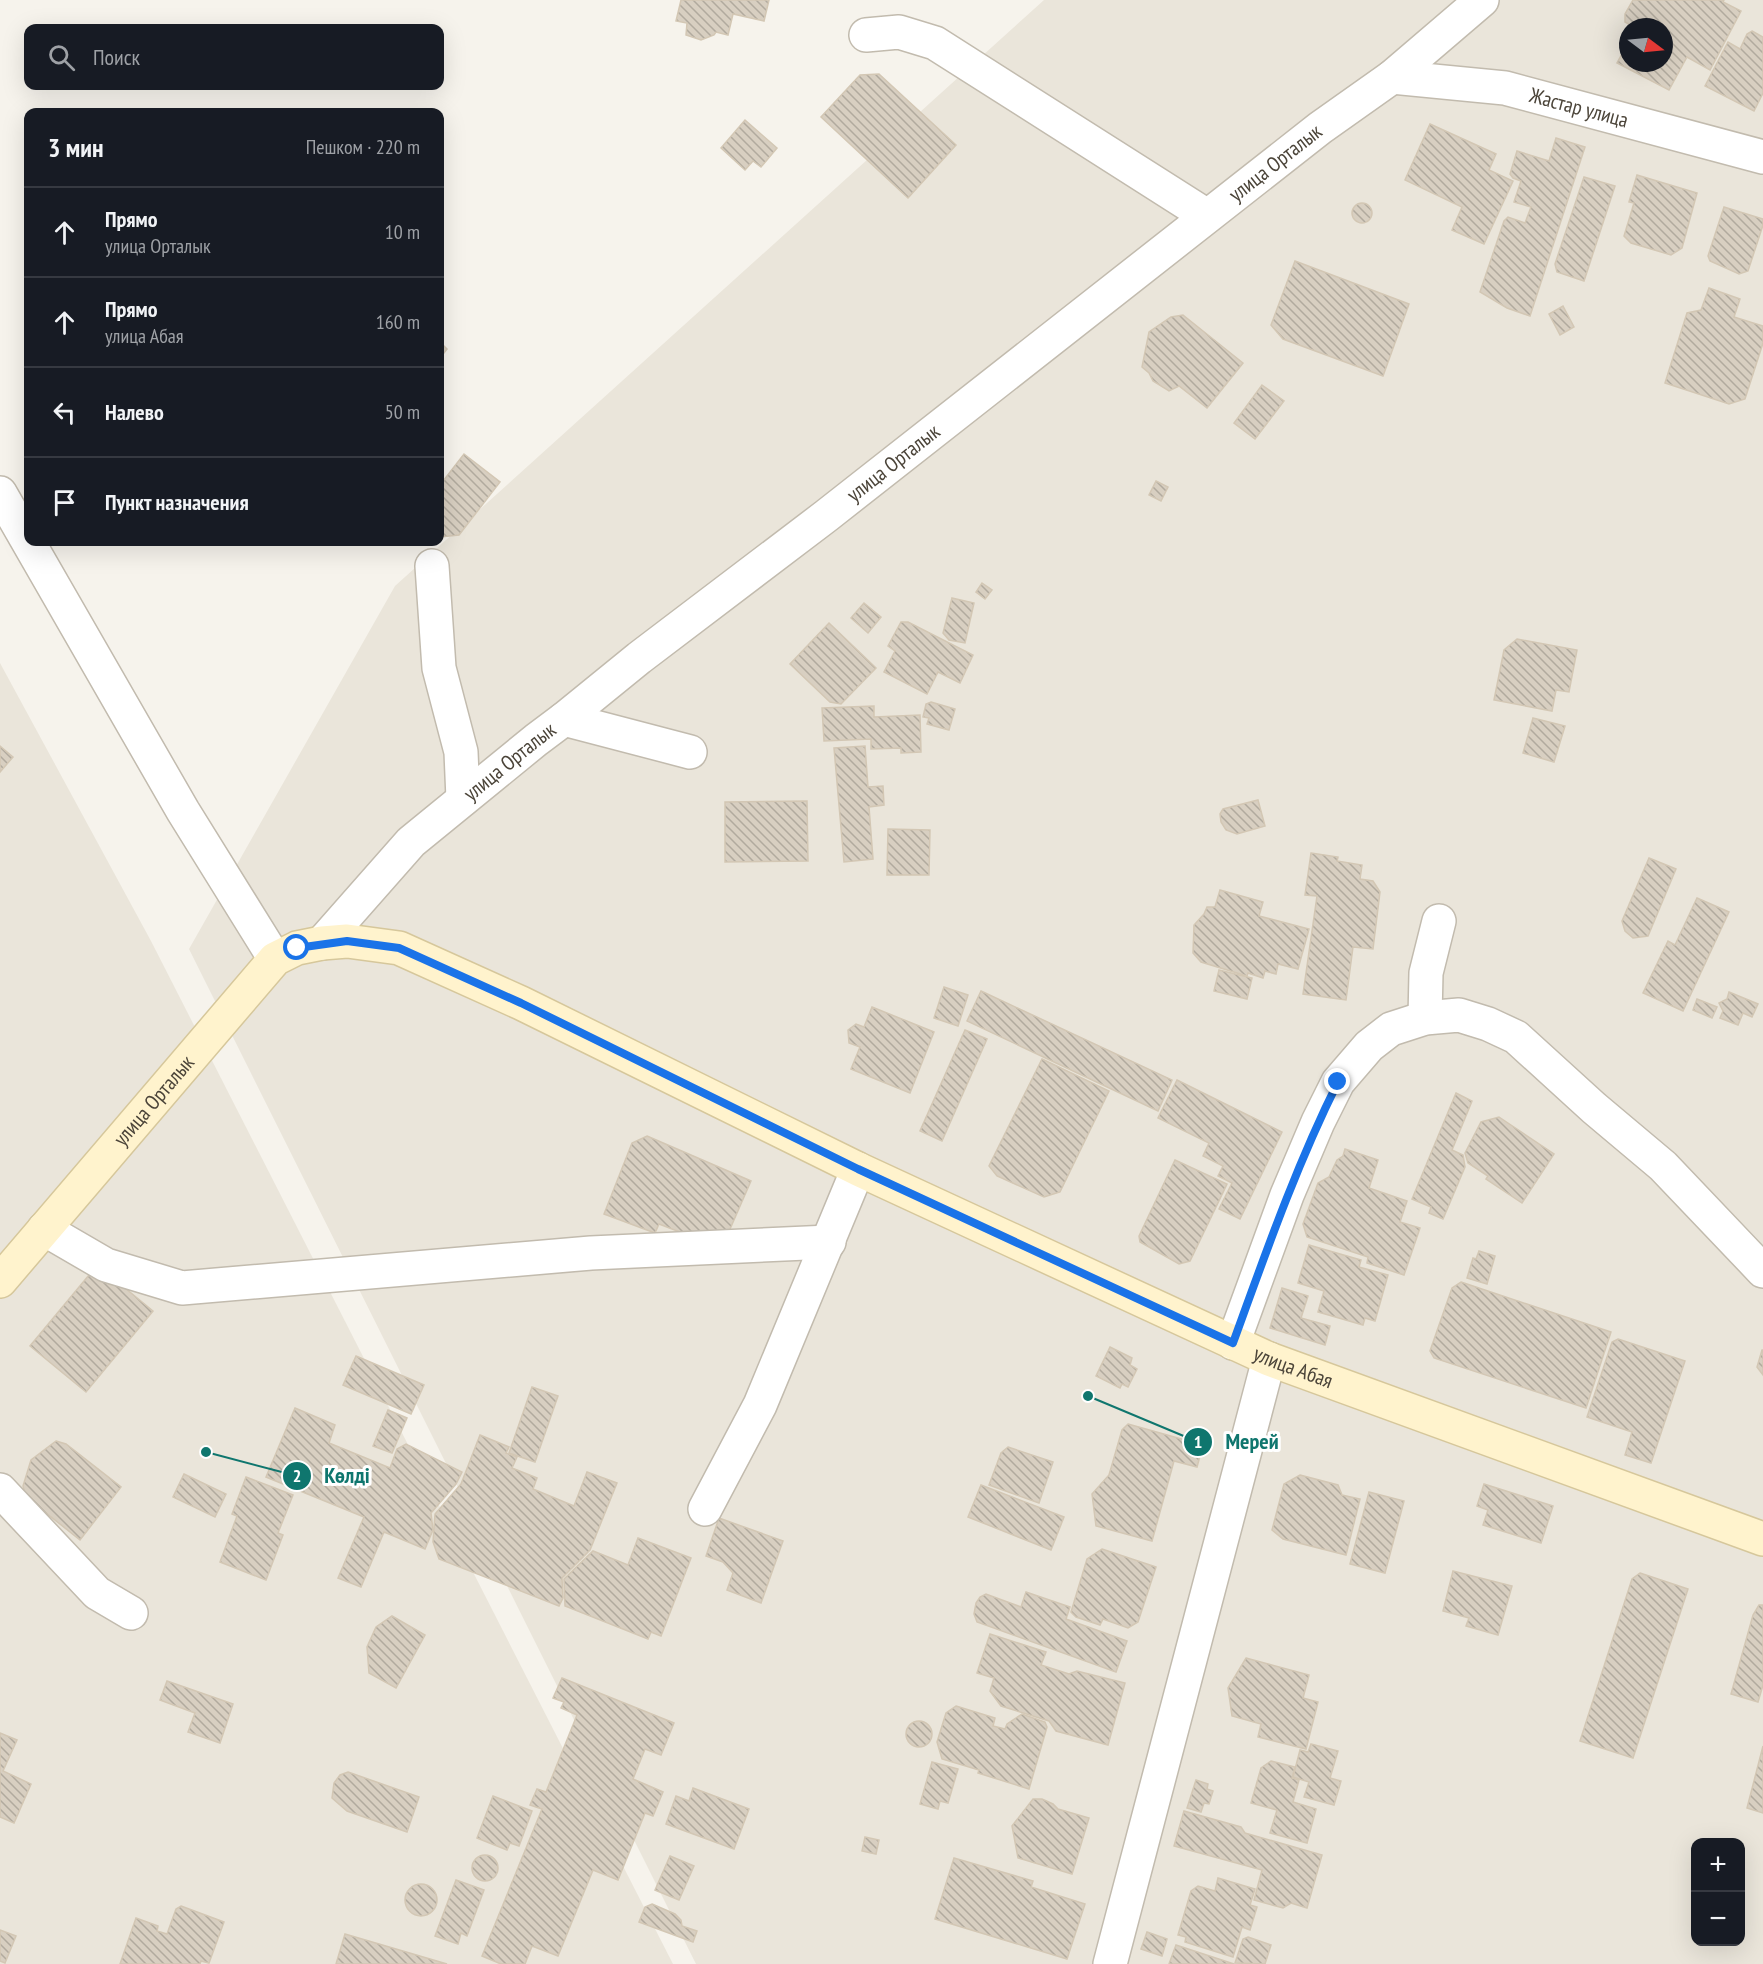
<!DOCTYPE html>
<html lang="ru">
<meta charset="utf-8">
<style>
:root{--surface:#171b24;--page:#242831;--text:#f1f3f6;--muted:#9ea1a6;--line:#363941}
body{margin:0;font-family:"PT Sans Narrow",sans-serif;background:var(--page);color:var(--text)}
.controls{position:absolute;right:18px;bottom:18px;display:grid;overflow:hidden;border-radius:12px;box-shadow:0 6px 24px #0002}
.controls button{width:54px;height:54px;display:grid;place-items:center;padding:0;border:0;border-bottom:2px solid var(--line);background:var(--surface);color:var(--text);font:30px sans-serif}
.compass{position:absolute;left:1619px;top:18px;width:54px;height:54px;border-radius:50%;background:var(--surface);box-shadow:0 6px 24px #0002;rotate:106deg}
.stop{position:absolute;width:18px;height:18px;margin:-14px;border:4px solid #1a73e8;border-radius:50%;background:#fff}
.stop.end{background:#1a73e8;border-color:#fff;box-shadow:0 2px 6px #0008}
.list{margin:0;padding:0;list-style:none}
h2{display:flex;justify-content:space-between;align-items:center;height:78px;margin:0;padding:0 24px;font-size:26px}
h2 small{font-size:20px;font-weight:400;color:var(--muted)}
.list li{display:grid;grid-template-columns:39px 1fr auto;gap:18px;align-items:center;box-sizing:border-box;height:90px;padding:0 24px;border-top:2px solid var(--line)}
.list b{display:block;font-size:22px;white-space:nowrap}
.list p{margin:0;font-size:20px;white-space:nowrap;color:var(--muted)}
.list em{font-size:20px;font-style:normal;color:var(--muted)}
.icon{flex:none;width:33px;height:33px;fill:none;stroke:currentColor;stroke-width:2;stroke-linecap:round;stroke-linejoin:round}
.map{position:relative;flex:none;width:1763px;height:1964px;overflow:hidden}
.search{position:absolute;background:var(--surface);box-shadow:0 6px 24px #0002;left:24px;top:24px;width:420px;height:66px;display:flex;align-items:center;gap:15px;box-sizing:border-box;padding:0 21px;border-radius:12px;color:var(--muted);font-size:22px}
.panel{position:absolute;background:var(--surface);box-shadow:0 6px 24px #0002;left:24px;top:108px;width:420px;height:438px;border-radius:12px}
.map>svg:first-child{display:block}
.residential{fill:#eae5da;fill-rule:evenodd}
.building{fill:url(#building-back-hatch);stroke:#d3c7b4;stroke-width:1.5}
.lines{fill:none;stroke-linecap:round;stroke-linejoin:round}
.minor-casing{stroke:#c2bbae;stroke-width:36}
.tertiary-casing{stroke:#c2bbae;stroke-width:36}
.secondary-casing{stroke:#d6c79b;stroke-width:36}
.minor{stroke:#fff;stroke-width:33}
.tertiary{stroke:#fff;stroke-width:33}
.secondary{stroke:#fff3cd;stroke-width:33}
.route{stroke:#1a73e8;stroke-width:8}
.labels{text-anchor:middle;stroke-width:6;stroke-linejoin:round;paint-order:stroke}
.street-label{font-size:21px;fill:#4b4439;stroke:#fff}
.leader{fill:none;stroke:#0f766e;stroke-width:2}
.callout-dot{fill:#0f766e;stroke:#fff;stroke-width:2}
.mark-label{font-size:18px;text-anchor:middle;font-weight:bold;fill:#fff}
.callout-label{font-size:22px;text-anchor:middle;font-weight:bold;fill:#0f766e;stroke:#fff;stroke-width:6;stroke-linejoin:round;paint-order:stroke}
</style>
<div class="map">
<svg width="1763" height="1964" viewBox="0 0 1763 1964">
<defs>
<pattern id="building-back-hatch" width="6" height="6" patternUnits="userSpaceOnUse" patternTransform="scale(1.5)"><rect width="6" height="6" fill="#d8cfc1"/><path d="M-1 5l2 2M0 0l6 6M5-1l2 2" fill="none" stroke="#b1aa9e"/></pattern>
</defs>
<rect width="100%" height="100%" fill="#f6f3ec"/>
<g class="residential">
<path d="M1044 0H1763V1964H696L189 949 395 586ZM1628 27H1664V63H1628ZM1696 1842H1740V1942H1696Z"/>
<polygon points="0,663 151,941 673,1964 0,1964"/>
</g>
<g class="building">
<polygon points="681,0 769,0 764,21 733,14 728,35 716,32 714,35 701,40 686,35 687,23 676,21"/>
<polygon points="1633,0 1724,0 1723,2 1741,11 1710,70 1687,57 1669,90 1617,63 1628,43 1628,63 1664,63 1664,27 1634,27 1625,22 1625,14"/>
<polygon points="1752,31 1763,37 1763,93 1754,111 1705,86 1728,42 1740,49 1747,34"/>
<polygon points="879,74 956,145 908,198 821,117 860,75"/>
<polygon points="745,120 777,148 761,167 753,161 745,170 721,148"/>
<polygon points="1430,124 1496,154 1489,170 1513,181 1484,244 1452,230 1462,207 1405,180"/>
<polygon points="1556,138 1585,147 1530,316 1507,308 1480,292 1504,221 1508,217 1525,223 1531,207 1514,202 1521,181 1513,178 1510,174 1517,151 1549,161"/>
<polygon points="1637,175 1697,193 1682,248 1671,255 1631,243 1624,236 1634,203 1629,202"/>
<polygon points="1584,177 1615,186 1584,281 1557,272 1555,264"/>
<circle cx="1362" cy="213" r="10"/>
<polygon points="1724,207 1763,219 1763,225 1748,271 1739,274 1710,261 1708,256"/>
<polygon points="1295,261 1409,304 1383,376 1283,339 1271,325"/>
<polygon points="1709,288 1740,299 1734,317 1763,326 1763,343 1745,399 1729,404 1665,383 1687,313 1701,310"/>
<polygon points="1563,306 1574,327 1560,335 1549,314"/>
<polygon points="1183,315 1243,363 1207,408 1179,386 1169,391 1153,381 1149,373 1142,367 1149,332 1171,317"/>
<polygon points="440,342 447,349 440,358"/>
<polygon points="1262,385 1284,401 1255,439 1234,423"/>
<polygon points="464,454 500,482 459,535 440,537 440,485"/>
<polygon points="1156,481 1168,487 1161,501 1149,495"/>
<polygon points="982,583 992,590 985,599 976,592"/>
<polygon points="952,598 974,603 965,643 949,640 943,633"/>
<polygon points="864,603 881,617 868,633 851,618"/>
<polygon points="901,622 908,622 973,655 960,683 938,672 927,694 884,672 895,651 888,646"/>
<polygon points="829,623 876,668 841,704 830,702 790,664"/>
<polygon points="1517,639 1577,650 1569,692 1556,690 1552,711 1494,700 1504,650"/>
<polygon points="931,702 955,709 949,730 927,724 929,718 923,717 926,704"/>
<polygon points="874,706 874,717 920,715 921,752 901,753 901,748 871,749 871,739 824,741 822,708"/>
<polygon points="1533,718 1565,726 1554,762 1523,753"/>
<polygon points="0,746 13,757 0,772"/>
<polygon points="865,746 868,787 883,786 884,805 869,807 873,859 844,862 834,748"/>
<polygon points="1258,800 1265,826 1237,834 1226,830 1221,822 1220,814 1223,809"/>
<polygon points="807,801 808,861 725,862 725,802"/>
<polygon points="888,829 930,830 929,875 887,875"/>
<polygon points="1311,853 1338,857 1337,861 1362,865 1360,879 1373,881 1380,892 1373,949 1353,947 1346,1000 1303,994 1317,896 1305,895"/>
<polygon points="1649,858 1676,869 1648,936 1633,938 1625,931 1622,921"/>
<polygon points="1220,890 1263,902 1259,916 1309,929 1298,969 1278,964 1276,974 1265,971 1263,978 1248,973 1247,976 1201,962 1193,953 1194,925 1204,914 1207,907 1215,907"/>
<polygon points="1697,898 1729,912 1683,1011 1643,993 1668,941 1675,945"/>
<polygon points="1219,970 1252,978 1247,999 1214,991"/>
<polygon points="944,987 968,995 958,1026 934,1018"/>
<polygon points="981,991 1172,1080 1158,1111 967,1021"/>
<polygon points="1729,992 1758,1004 1752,1017 1743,1013 1738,1025 1720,1018 1723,1011 1719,1003 1727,999"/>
<polygon points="1697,999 1717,1007 1712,1018 1693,1010"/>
<polygon points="872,1007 934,1032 910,1093 851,1069 860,1047 849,1043 848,1030 856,1024 864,1027"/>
<polygon points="965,1030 987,1039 942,1141 920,1131"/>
<polygon points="1042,1059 1109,1091 1060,1192 1044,1197 997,1176 989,1166"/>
<polygon points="1177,1080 1282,1132 1240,1219 1219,1209 1232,1183 1218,1176 1223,1166 1203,1156 1209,1143 1158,1118"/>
<polygon points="1456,1093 1472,1101 1452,1150 1463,1155 1465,1167 1443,1219 1429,1213 1431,1207 1412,1199"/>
<polygon points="1499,1117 1554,1154 1522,1203 1486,1179 1488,1176 1468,1163 1465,1153 1481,1122"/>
<polygon points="647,1136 751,1181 727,1236 711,1244 659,1224 655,1233 604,1214 632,1143"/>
<polygon points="1345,1149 1378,1160 1369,1188 1407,1201 1400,1222 1420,1228 1404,1275 1367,1263 1368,1257 1307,1237 1303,1224 1318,1183 1329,1177 1337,1160 1343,1156"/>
<polygon points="1175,1160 1227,1184 1190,1261 1179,1264 1140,1242 1139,1236"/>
<polygon points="1309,1245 1361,1260 1359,1267 1388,1275 1375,1321 1365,1318 1363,1325 1318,1312 1324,1291 1298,1283"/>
<polygon points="1479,1251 1495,1256 1487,1284 1467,1278 1473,1258 1476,1259"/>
<polygon points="94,1269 103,1270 153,1311 86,1392 30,1346"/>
<polygon points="1461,1282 1611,1332 1586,1408 1434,1358 1430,1351 1452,1288"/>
<polygon points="1282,1288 1308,1296 1301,1318 1330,1326 1325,1345 1270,1328"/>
<polygon points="1618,1339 1685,1361 1651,1463 1625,1455 1632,1432 1587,1417 1612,1342"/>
<polygon points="1110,1347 1132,1358 1130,1365 1137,1369 1128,1387 1122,1384 1120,1388 1096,1376"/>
<polygon points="1762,1350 1763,1350 1763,1375 1757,1367"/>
<polygon points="356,1356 424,1385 411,1414 343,1385"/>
<polygon points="532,1387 558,1396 535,1462 509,1453"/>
<polygon points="295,1408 335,1425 329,1443 390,1468 397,1449 406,1444 462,1472 456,1484 431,1513 433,1530 425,1549 384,1532 361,1587 338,1578 364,1517 266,1477"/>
<polygon points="388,1410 407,1418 392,1453 373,1446"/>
<polygon points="1128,1424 1203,1445 1197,1467 1174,1461 1152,1541 1096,1526 1092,1494 1109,1475 1122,1430"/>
<polygon points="480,1435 509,1447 506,1453 517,1457 512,1468 537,1478 533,1489 574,1506 587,1472 617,1483 590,1550 562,1578 563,1598 559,1606 439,1559 433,1542 435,1514 461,1484"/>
<polygon points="56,1441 66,1444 121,1487 80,1540 26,1497 23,1486 31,1460"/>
<polygon points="1008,1447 1053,1462 1039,1503 989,1485 1001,1453"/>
<polygon points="184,1474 226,1494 215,1517 173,1497"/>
<polygon points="1300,1475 1338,1485 1342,1495 1360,1499 1346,1555 1283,1539 1272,1530 1284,1484"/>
<polygon points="246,1477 293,1495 278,1533 283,1535 266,1580 220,1562 237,1516 232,1514"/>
<polygon points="1484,1484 1553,1506 1541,1543 1483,1525 1488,1510 1477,1506"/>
<polygon points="981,1485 1064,1517 1051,1550 968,1517"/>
<polygon points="1369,1492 1404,1501 1385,1573 1350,1564"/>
<polygon points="719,1518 783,1541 761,1603 727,1590 733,1573 723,1562 706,1556"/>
<polygon points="638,1538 691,1558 661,1636 651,1632 648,1639 565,1606 564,1579 593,1551 628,1565"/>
<polygon points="1102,1549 1156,1567 1138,1622 1128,1628 1103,1619 1100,1625 1076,1617 1071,1612 1087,1559"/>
<polygon points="1453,1571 1512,1586 1498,1635 1466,1626 1469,1618 1443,1611"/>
<polygon points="1640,1573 1688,1589 1633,1758 1580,1741 1632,1579"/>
<polygon points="1026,1592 1070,1607 1066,1619 1127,1641 1116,1672 977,1622 974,1614 976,1603 980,1597 986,1594 1021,1607"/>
<polygon points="1759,1605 1763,1605 1763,1685 1758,1702 1731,1694 1753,1615"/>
<polygon points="392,1616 425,1635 396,1688 369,1673 367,1647 376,1627"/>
<polygon points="990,1634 1046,1652 1041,1665 1069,1674 1077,1671 1125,1683 1108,1745 1056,1731 1049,1721 1001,1706 990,1691 994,1678 977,1673"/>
<polygon points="1246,1658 1309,1675 1303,1698 1318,1702 1306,1749 1258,1737 1261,1724 1232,1716 1228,1688"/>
<polygon points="562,1678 674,1723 661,1755 645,1749 633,1779 663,1792 653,1816 645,1813 618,1880 593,1870 558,1956 532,1946 525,1964 501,1964 482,1956 542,1809 530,1805 537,1789 546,1792 577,1715 561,1708 564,1702 553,1698"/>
<polygon points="167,1681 233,1704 220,1743 188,1732 195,1713 160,1700"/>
<polygon points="956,1706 995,1718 993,1726 1005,1729 1007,1724 1022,1714 1045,1722 1047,1727 1029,1789 978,1773 979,1770 942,1759 937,1742 946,1713"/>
<circle cx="919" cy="1734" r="13"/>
<polygon points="0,1733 17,1740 3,1771 31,1784 14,1823 0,1817"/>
<polygon points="1311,1744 1338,1751 1330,1778 1341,1781 1334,1805 1304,1797 1309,1782 1293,1777 1300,1750 1308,1752"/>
<polygon points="1763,1746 1763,1813 1747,1808"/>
<polygon points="1271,1761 1295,1767 1292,1778 1299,1780 1293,1802 1316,1809 1307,1843 1270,1833 1277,1810 1251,1803 1261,1768"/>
<polygon points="932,1762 958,1769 948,1803 940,1801 938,1809 920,1804"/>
<polygon points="348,1772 419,1797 407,1832 347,1811 332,1798 334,1783 340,1775"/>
<polygon points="1196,1780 1208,1784 1207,1789 1213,1791 1209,1804 1204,1803 1201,1812 1187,1808"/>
<polygon points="693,1788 749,1809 734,1849 666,1824 676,1796 689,1801"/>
<polygon points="493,1796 532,1811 519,1846 510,1843 507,1850 477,1838"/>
<polygon points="1033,1799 1042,1799 1053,1804 1058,1809 1089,1818 1072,1874 1018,1858 1012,1826"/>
<polygon points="1184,1811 1241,1827 1245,1833 1322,1855 1307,1908 1291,1903 1283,1908 1254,1900 1262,1870 1174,1846"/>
<polygon points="865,1837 879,1840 876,1854 862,1851"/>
<circle cx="485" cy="1868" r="13"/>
<polygon points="670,1856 694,1866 679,1900 655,1890"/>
<polygon points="954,1858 1033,1881 1031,1887 1085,1904 1067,1959 935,1919"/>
<polygon points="1218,1878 1255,1889 1250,1905 1257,1907 1250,1930 1242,1927 1233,1957 1185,1942 1186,1937 1178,1935 1191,1891 1198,1886 1215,1891"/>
<polygon points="456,1880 484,1890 467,1936 461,1933 458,1944 435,1936"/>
<circle cx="421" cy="1900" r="16"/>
<polygon points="652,1904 675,1914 681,1920 682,1926 697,1931 693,1942 639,1922 645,1907"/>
<polygon points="181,1906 224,1922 209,1963 201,1961 200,1964 120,1964 136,1918 158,1926 157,1931 167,1934 176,1909"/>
<polygon points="0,1930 16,1936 5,1963 0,1961"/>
<polygon points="1147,1932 1167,1939 1162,1956 1141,1949"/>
<polygon points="345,1934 447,1964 336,1964"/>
<polygon points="1248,1937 1271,1945 1265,1964 1235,1963 1243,1939"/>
<polygon points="1176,1945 1234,1964 1169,1964"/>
</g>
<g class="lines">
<defs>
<g id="minor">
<polyline points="866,35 899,32 935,43 1207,216"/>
<path id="s1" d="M1392 77 1505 88 1763 157"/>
<polyline points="432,566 439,668 461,752 463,799"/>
<polyline points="564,719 690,752"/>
<path id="s2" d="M322 943 411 842 536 740 564 719 639 658 826 516 1320 128 1392 77 1482 0"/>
<polyline points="1425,1018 1426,973 1439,921"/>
<polyline points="44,1229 106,1265 182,1288 591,1253 829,1242"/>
<polyline points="1233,1343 1287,1195 1318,1122 1338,1082 1369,1046 1391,1029 1425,1018 1459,1015 1488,1024 1516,1037 1594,1108 1663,1166 1763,1271"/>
<polyline points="0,1490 97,1593 131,1613"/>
<polyline points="705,1509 760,1405 858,1169"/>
<polyline points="1110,1964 1269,1359"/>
</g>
<polyline id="tertiary" points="0,493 183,811 275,959"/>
<g id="secondary">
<path id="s3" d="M0 1281 275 959 297 948 322 943 347 941 399 948 521 1003 858 1169 1269 1359 1763 1539"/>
</g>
</defs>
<use href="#minor" class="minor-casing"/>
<use href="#tertiary" class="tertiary-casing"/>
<use href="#secondary" class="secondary-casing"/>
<use href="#minor" class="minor"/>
<use href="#tertiary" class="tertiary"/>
<use href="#secondary" class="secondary"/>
</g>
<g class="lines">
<path class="route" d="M297 948 347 941 399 948 521 1003 858 1169 1233 1343C1265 1255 1296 1166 1338 1082"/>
</g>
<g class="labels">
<g class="street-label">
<text dy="7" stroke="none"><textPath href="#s1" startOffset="190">Жастар улица</textPath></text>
<text dy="7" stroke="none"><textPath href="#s2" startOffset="1234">улица Орталык</textPath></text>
<text dy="7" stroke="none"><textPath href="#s2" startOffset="748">улица Орталык</textPath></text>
<text dy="7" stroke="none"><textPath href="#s2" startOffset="262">улица Орталык</textPath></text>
<text dy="7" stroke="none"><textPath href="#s3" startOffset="237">улица Орталык</textPath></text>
<text dy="7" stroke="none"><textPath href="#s3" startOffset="1539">улица Абая</textPath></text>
</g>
</g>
<path class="leader" d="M1088 1396L1198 1442M206 1452L297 1476"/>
<g class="callout-dot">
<circle cx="1088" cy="1396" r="6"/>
<circle cx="206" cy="1452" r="6"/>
<circle cx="1198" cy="1442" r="15"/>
<circle cx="297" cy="1476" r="15"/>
</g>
<g class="mark-label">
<text x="1198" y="1448">1</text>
<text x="297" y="1482">2</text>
</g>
<g class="callout-label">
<text x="1252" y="1449">Мерей</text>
<text x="347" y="1483">Көлді</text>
</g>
</svg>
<div class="controls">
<button>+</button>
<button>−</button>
</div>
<svg class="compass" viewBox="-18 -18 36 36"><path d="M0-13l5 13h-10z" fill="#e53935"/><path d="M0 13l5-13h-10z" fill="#9ea1a6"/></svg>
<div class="stop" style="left:297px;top:948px"></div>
<div class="stop end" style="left:1338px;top:1082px"></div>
<div class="search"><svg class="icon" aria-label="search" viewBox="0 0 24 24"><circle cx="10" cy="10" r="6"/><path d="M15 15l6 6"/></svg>Поиск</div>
<section class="panel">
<h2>3 мин<small>Пешком · 220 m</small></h2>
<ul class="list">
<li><svg class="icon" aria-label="ahead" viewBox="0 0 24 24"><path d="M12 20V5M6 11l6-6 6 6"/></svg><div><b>Прямо</b><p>улица Орталык</p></div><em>10 m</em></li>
<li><svg class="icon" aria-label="ahead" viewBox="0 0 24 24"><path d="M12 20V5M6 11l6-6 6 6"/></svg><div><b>Прямо</b><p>улица Абая</p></div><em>160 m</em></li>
<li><svg class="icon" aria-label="left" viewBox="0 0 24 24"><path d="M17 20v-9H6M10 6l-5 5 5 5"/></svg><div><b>Налево</b></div><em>50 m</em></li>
<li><svg class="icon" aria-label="arrive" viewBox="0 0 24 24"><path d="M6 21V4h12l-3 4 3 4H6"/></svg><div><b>Пункт назначения</b></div></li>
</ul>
</section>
</div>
